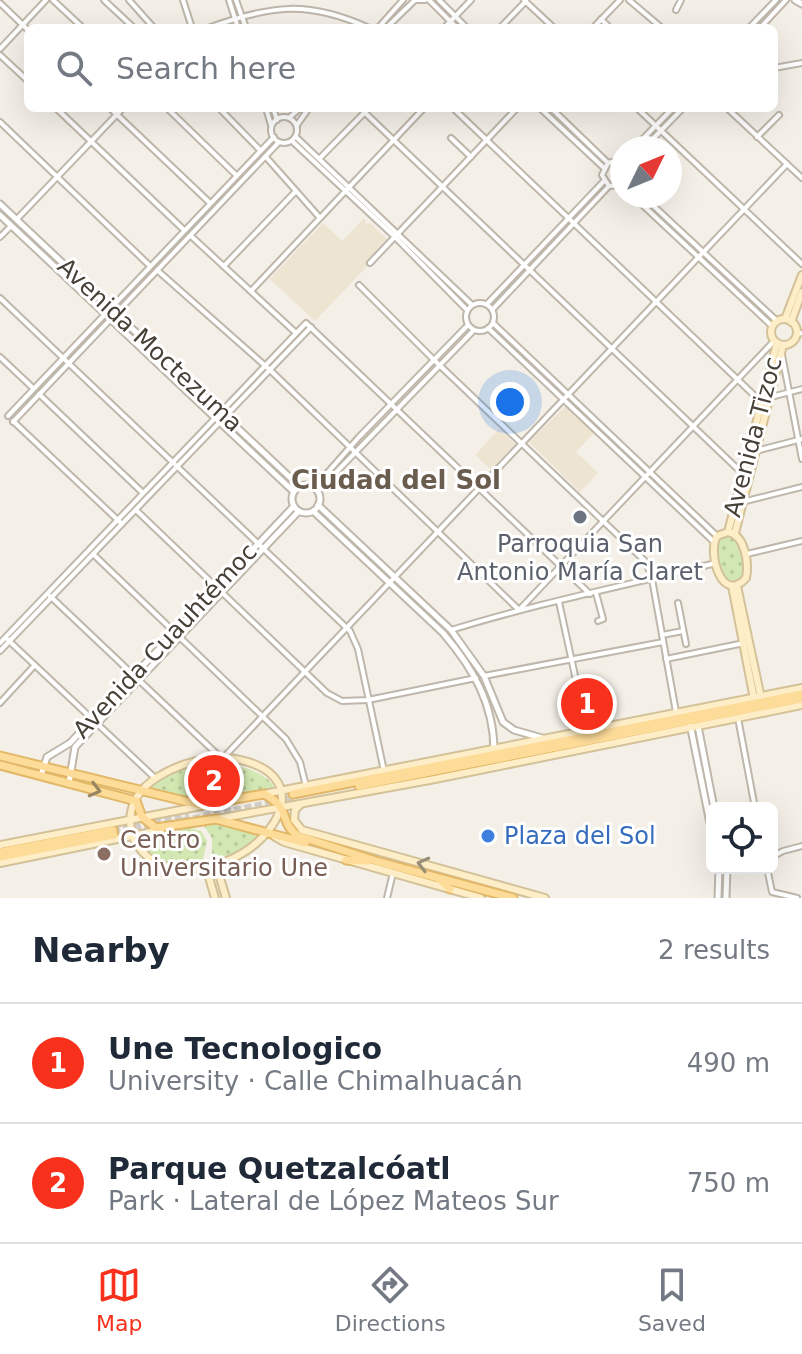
<!DOCTYPE html>
<meta charset="utf-8">
<style>
:root{--surface:#fff;--page:#f6f6f7;--text:#1f2937;--muted:#747a83;--line:#e0e1e3;--accent:#f7311c}
body{margin:0;font-family:"DejaVu Sans",sans-serif;background:var(--page);color:var(--text)}
.controls{position:absolute;right:24px;bottom:24px;display:grid;overflow:hidden;border-radius:12px;box-shadow:0 8px 32px #0002}
.controls button{width:72px;height:72px;display:grid;place-items:center;padding:0;border:0;border-bottom:2px solid var(--line);background:var(--surface);color:var(--text);font:40px sans-serif}
.compass{position:absolute;left:610px;top:136px;width:72px;height:72px;border-radius:50%;background:var(--surface);box-shadow:0 8px 32px #0002;rotate:47deg}
.you{position:absolute;left:510px;top:402px;width:28px;height:28px;margin:-20px;border:6px solid #fff;border-radius:50%;background:#1a73e8;box-shadow:0 0 0 12px #1a73e833}
.badge{display:grid;place-items:center;width:52px;height:52px;border-radius:50%;background:var(--accent);color:#fff;font-size:26px;font-weight:700}
.pin{position:absolute;translate:-50% -50%;border:4px solid #fff;box-shadow:0 2px 8px #0006}
.list{margin:0;padding:0;list-style:none}
h2{display:flex;justify-content:space-between;align-items:center;height:104px;margin:0;padding:0 32px;font-size:34px}
h2 small{font-size:26px;font-weight:400;color:var(--muted)}
.list li{display:grid;grid-template-columns:52px 1fr auto;gap:24px;align-items:center;box-sizing:border-box;height:120px;padding:0 32px;border-top:2px solid var(--line)}
.list b{display:block;font-size:30px;white-space:nowrap}
.list p{margin:0;font-size:26px;white-space:nowrap;color:var(--muted)}
.list em{font-size:26px;font-style:normal;color:var(--muted)}
.icon{flex:none;width:44px;height:44px;fill:none;stroke:currentColor;stroke-width:2;stroke-linecap:round;stroke-linejoin:round}
.map{position:relative;flex:none;width:802px;height:898px;overflow:hidden}
.search{position:absolute;background:var(--surface);box-shadow:0 8px 32px #0002;left:24px;right:24px;top:24px;height:88px;display:flex;align-items:center;gap:20px;box-sizing:border-box;padding:0 28px;border-radius:12px;color:var(--muted);font-size:30px}
.sheet{height:344px;background:var(--surface)}
nav{display:flex;justify-content:space-around;align-items:center;box-sizing:border-box;height:112px;border-top:2px solid var(--line);background:var(--surface);font-size:22px;color:var(--muted)}
nav a{display:grid;justify-items:center;gap:4px}
nav .on{color:var(--accent)}
.map>svg:first-child{display:block}
.education{fill:#ede4d2}
.park{fill:url(#park-dots)}
.lines{fill:none;stroke-linecap:round;stroke-linejoin:round}
.primary-tunnel{stroke:#d1cdc5;stroke-width:7;stroke-dasharray:7 3.5;stroke-linecap:butt}
.minor-casing{stroke:#bfb7ab;stroke-width:8}
.tertiary-casing{stroke:#bfb7ab;stroke-width:9}
.secondary-casing{stroke:#d3c199;stroke-width:10}
.primary-casing{stroke:#e2b768;stroke-width:11}
.minor{stroke:#fff;stroke-width:4}
.tertiary{stroke:#fff;stroke-width:5}
.secondary{stroke:#feeec8;stroke-width:6}
.primary{stroke:#fddb98;stroke-width:7}
.oneway{stroke:#998663}
.oneway2{stroke:#998e78}
.worship-dot{fill:#6b7280;stroke:#fff;stroke-width:3}
.shop-dot{fill:#3f7fe0;stroke:#fff;stroke-width:3}
.education-dot{fill:#8d6e63;stroke:#fff;stroke-width:3}
.labels{text-anchor:middle;stroke-width:6;stroke-linejoin:round;paint-order:stroke}
.street-label{font-size:24px;fill:#474037;stroke:#fff}
.worship-label{font-size:24px;fill:#5b616d;stroke:#fff}
.shop-label{font-size:24px;fill:#366cbe;stroke:#fff;text-anchor:start}
.education-label{font-size:24px;fill:#785e54;stroke:#fff;text-anchor:start}
.neighbourhood-label{font-size:26px;font-weight:bold;fill:#6a5d4e;stroke:#fff}
</style>
<div class="map">
<svg width="802" height="898" viewBox="0 0 802 898">
<defs>
<pattern id="park-dots" width="8" height="8" patternUnits="userSpaceOnUse" patternTransform="scale(2)"><rect width="8" height="8" fill="#d2e7b1"/><path d="M2 2h.1M6 6h.1" fill="none" stroke="#b6c799" stroke-width="1.8" stroke-linecap="round"/></pattern>
</defs>
<rect width="100%" height="100%" fill="#f4f0e8"/>
<g class="education">
<polygon points="364,218 366,224 370,223 390,242 315,321 270,279 323,223 342,241"/>
<polygon points="566,406 594,433 576,452 598,473 580,492 529,442"/>
<polygon points="499,429 515,444 491,470 475,455"/>
</g>
<g class="park">
<polygon points="731,534 738,540 744,568 742,578 733,582 722,576 716,544 721,537"/>
<path d="M213 763C235 764 255 768 272 783L274 790H260L191 800 148 791C164 772 190 765 213 763Z"/>
<path d="M214 823 233 826 263 838 247 852 265 840C252 854 236 867 216 865L212 860V838L204 826Z"/>
<path d="M189 828 201 831 207 841 203 859 206 867 199 869C176 865 148 864 138 839Z"/>
</g>
<g class="lines">
<g class="primary-tunnel">
<polyline points="183,821 294,798"/>
<polyline points="113,830 189,815"/>
<polyline points="114,835 159,826"/>
</g>
<defs>
<g id="minor">
<polyline points="53,0 83,28"/>
<polyline points="104,0 134,28"/>
<polyline points="129,0 154,28"/>
<polyline points="183,0 192,28"/>
<polyline points="229,0 238,28"/>
<polyline points="236,0 246,28"/>
<polyline points="416,0 425,0"/>
<polyline points="429,0 457,28"/>
<polyline points="439,0 467,28"/>
<polyline points="524,0 554,28"/>
<polyline points="629,0 662,28"/>
<polyline points="0,3 28,30"/>
<polyline points="676,10 681,0"/>
<polyline points="601,19 610,28"/>
<path d="M208 28C271 5 308 0 369 28"/>
<polyline points="378,28 403,0"/>
<polyline points="386,28 415,0"/>
<polyline points="444,28 471,0"/>
<polyline points="500,28 526,1"/>
<polyline points="593,28 620,0"/>
<polyline points="749,28 776,0"/>
<polyline points="760,28 786,0"/>
<polyline points="0,49 46,0"/>
<polyline points="0,55 28,81"/>
<polyline points="774,68 802,63"/>
<polyline points="56,108 184,230"/>
<polyline points="110,108 210,203"/>
<polyline points="167,108 237,176"/>
<polyline points="219,108 260,150"/>
<polyline points="266,108 271,125"/>
<polyline points="273,108 277,120"/>
<polyline points="360,108 743,474"/>
<polyline points="453,108 757,398 762,399"/>
<polyline points="540,108 604,168"/>
<polyline points="551,108 608,163"/>
<polyline points="637,108 802,264"/>
<polyline points="727,108 802,178"/>
<circle cx="284" cy="130" r="13"/>
<polyline points="290,117 300,108"/>
<polyline points="0,122 150,266"/>
<polyline points="297,125 309,108"/>
<polyline points="296,137 472,305"/>
<polyline points="757,137 779,115"/>
<polyline points="451,138 471,157"/>
<polyline points="292,141 395,237 467,310"/>
<polyline points="634,148 673,108"/>
<polyline points="644,148 683,108"/>
<polyline points="266,157 320,218"/>
<polyline points="320,158 369,108"/>
<polyline points="622,164 615,161 608,163 602,175 609,186 622,185"/>
<polyline points="633,196 772,326"/>
<polyline points="643,196 777,321"/>
<polyline points="17,219 123,108"/>
<polyline points="191,236 296,333"/>
<polyline points="0,237 11,226"/>
<polyline points="370,263 517,108"/>
<polyline points="224,266 296,191"/>
<polyline points="157,270 270,370 518,609"/>
<polyline points="359,285 433,359 646,562 652,579 676,712"/>
<polyline points="251,291 424,108"/>
<polyline points="0,298 350,631 358,649 384,771"/>
<circle cx="480" cy="317" r="14"/>
<polyline points="487,304 604,181"/>
<polyline points="492,310 609,186"/>
<polyline points="493,323 717,536"/>
<polyline points="488,328 714,542"/>
<polyline points="797,334 802,333"/>
<polyline points="782,355 802,459"/>
<polyline points="0,357 33,388"/>
<polyline points="39,394 143,493"/>
<polyline points="771,397 802,389"/>
<polyline points="8,416 274,137"/>
<polyline points="13,421 122,524"/>
<polyline points="13,422 279,142"/>
<polyline points="748,453 802,439"/>
<polyline points="314,488 359,437 468,325"/>
<polyline points="318,491 474,330"/>
<polyline points="742,502 802,487"/>
<polyline points="136,510 327,693 342,701 368,700 476,678"/>
<polyline points="93,554 286,739 300,762 306,786"/>
<polyline points="747,554 802,541"/>
<polyline points="596,593 603,619 598,621"/>
<polyline points="50,596 220,757"/>
<polyline points="559,602 587,731"/>
<polyline points="678,603 686,644"/>
<polyline points="521,608 774,341"/>
<path d="M451 630C538 603 628 585 716 563"/>
<polyline points="662,635 683,631"/>
<polyline points="7,639 155,778"/>
<polyline points="0,643 306,323 590,594"/>
<polyline points="0,651 311,327"/>
<polyline points="666,659 744,643"/>
<polyline points="484,676 663,642"/>
<polyline points="0,703 34,666"/>
<polyline points="738,718 755,808"/>
<polyline points="224,757 787,164"/>
<polyline points="772,857 783,851 802,846"/>
<polyline points="767,868 772,892 797,898"/>
<polyline points="720,870 734,868"/>
<polyline points="387,898 393,873"/>
</g>
<g id="tertiary">
<polyline points="795,0 802,4"/>
<polyline points="0,204 299,486"/>
<polyline points="0,215 294,492"/>
<circle cx="306" cy="499" r="14"/>
<polyline points="318,505 451,630 484,676 503,722 514,730 542,738"/>
<path d="M313 511 443 633C473 668 494 704 494 751"/>
<polyline points="690,724 712,833"/>
<polyline points="698,726 714,808"/>
<polyline points="41,775 47,757 70,743 294,506"/>
<polyline points="69,783 75,747 299,511"/>
<polyline points="718,898 719,868"/>
<polyline points="726,898 727,868"/>
</g>
<g id="secondary">
<polyline points="785,319 802,275"/>
<circle cx="784" cy="332" r="13"/>
<polyline points="791,322 802,292"/>
<polyline points="728,532 777,343"/>
<path d="M728 532C745 535 749 563 746 578 722 605 707 553 717 536Z"/>
<polyline points="735,533 783,345"/>
<polyline points="732,586 754,699"/>
<polyline points="737,586 761,698"/>
<path d="M220 757C352 768 245 898 156 863 145 856 133 844 131 830 123 781 182 761 220 757Z"/>
<polyline points="264,794 802,688"/>
<polyline points="300,805 295,810 294,820 302,830 545,898"/>
<polyline points="217,819 435,779 802,705"/>
<polyline points="275,837 284,842 481,898"/>
<polyline points="0,845 201,806"/>
<polyline points="0,863 161,830"/>
<polyline points="218,871 226,898"/>
<polyline points="208,874 215,898"/>
</g>
<g id="primary">
<path d="M0 756 201 805 264 794C292 808 279 825 299 836L379 862 513 898"/>
<polyline points="0,765 136,801 142,817 156,828 216,819 305,843"/>
<polyline points="359,786 802,699"/>
<polyline points="293,794 802,694"/>
<polyline points="0,852 113,830"/>
<polyline points="0,857 114,835"/>
<polyline points="346,860 367,861"/>
<polyline points="439,879 450,889"/>
</g>
</defs>
<use href="#minor" class="minor-casing"/>
<use href="#tertiary" class="tertiary-casing"/>
<use href="#secondary" class="secondary-casing"/>
<use href="#primary" class="primary-casing"/>
<use href="#minor" class="minor"/>
<use href="#tertiary" class="tertiary"/>
<use href="#secondary" class="secondary"/>
<use href="#primary" class="primary"/>
</g>
<defs><path id="oneway-chevron" d="M-2-3.5L2.5 0L-2 3.5" fill="none" stroke-width="1.6" stroke-linecap="round" stroke-linejoin="round" transform="scale(2)"/></defs>
<use class="oneway" href="#oneway-chevron" transform="translate(95 790) rotate(15)"/>
<use class="oneway2" href="#oneway-chevron" transform="translate(423 864) rotate(-165)"/>
<circle class="worship-dot" cx="580" cy="517" r="8"/>
<circle class="shop-dot" cx="488" cy="836" r="8"/>
<circle class="education-dot" cx="104" cy="854" r="8"/>
<g class="labels">
<g class="street-label">
<text transform="translate(150 345) rotate(43)" y="8">Avenida Moctezuma</text>
<text transform="translate(753 437) rotate(-75)" y="8">Avenida Tizoc</text>
<text transform="translate(165 641) rotate(-47)" y="8">Avenida Cuauhtémoc</text>
</g>
<g class="worship-label">
<text x="580" y="552">Parroquia San<tspan x="580" dy="28">Antonio María Claret</tspan></text>
</g>
<g class="shop-label">
<text x="504" y="844">Plaza del Sol</text>
</g>
<g class="education-label">
<text x="120" y="848">Centro<tspan x="120" dy="28">Universitario Une</tspan></text>
</g>
<g class="neighbourhood-label">
<text x="396" y="489">Ciudad del Sol</text>
</g>
</g>
</svg>
<div class="controls">
<button><svg class="icon" aria-label="locate" viewBox="0 0 24 24"><circle cx="12" cy="12" r="6"/><path d="M12 2v4M12 18v4M2 12h4M18 12h4"/></svg></button>
</div>
<svg class="compass" viewBox="-18 -18 36 36"><path d="M0-13l5 13h-10z" fill="#e53935"/><path d="M0 13l5-13h-10z" fill="#747a83"/></svg>
<div class="you"></div>
<div class="pin badge" style="left:587px;top:704px">1</div>
<div class="pin badge" style="left:214px;top:781px">2</div>
<div class="search"><svg class="icon" aria-label="search" viewBox="0 0 24 24"><circle cx="10" cy="10" r="6"/><path d="M15 15l6 6"/></svg>Search here</div>
</div>
<section class="sheet">
<h2>Nearby<small>2 results</small></h2>
<ul class="list">
<li><span class="badge">1</span><div><b>Une Tecnologico</b><p>University · Calle Chimalhuacán</p></div><em>490 m</em></li>
<li><span class="badge">2</span><div><b>Parque Quetzalcóatl</b><p>Park · Lateral de López Mateos Sur</p></div><em>750 m</em></li>
</ul>
</section>
<nav>
<a class="on"><svg class="icon" aria-label="map" viewBox="0 0 24 24"><path d="M3 6l6-2 6 2 6-2v14l-6 2-6-2-6 2zM9 4v14M15 6v14"/></svg>Map</a>
<a><svg class="icon" aria-label="directions" viewBox="0 0 24 24"><path d="M12 3l9 9-9 9-9-9zM9 14v-3h6M13 9l2 2-2 2"/></svg>Directions</a>
<a><svg class="icon" aria-label="saved" viewBox="0 0 24 24"><path d="M7 4h10v16l-5-4-5 4z"/></svg>Saved</a>
</nav>
